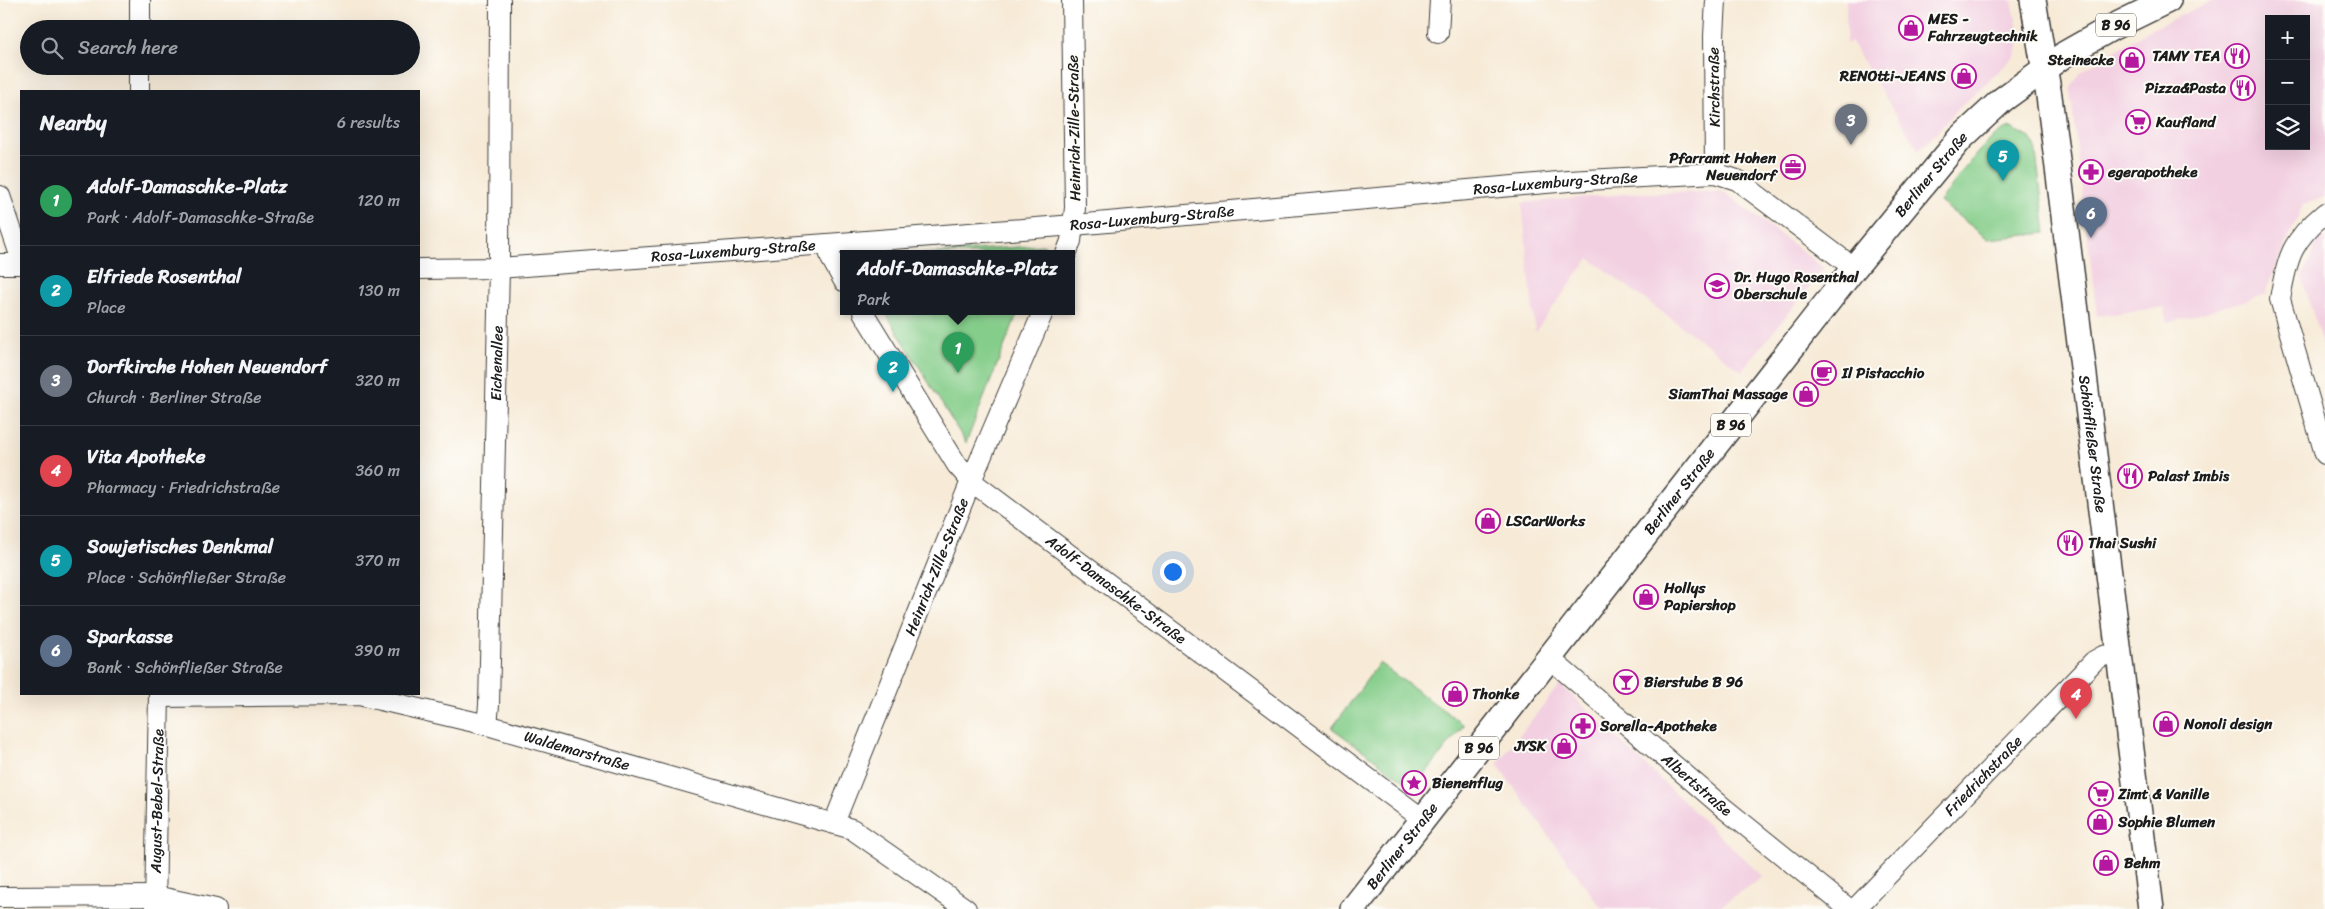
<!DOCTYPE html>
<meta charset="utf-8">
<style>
:root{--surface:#171b24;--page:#20242c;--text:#f1f3f6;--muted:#9ea1a6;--line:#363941;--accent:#d690ce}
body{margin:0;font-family:Sriracha,sans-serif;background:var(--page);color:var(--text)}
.controls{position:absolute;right:15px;top:15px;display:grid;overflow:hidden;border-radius:0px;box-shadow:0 5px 20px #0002}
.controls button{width:45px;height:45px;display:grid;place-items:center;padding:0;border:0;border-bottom:1px solid var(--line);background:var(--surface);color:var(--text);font:25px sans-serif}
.you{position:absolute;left:1172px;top:571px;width:18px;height:18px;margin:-12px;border:4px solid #fff;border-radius:50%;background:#1a73e8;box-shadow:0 0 0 8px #1a73e833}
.badge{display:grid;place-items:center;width:32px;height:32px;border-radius:50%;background:var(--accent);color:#fff;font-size:16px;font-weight:700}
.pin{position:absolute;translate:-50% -41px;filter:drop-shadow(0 1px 2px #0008)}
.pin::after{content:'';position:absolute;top:26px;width:18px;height:15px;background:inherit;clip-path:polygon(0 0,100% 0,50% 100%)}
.popup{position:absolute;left:840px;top:250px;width:235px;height:65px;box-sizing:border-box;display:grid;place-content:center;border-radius:0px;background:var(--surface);filter:drop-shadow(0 1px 4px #0005);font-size:16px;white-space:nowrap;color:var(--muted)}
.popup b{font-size:19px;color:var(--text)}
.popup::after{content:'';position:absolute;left:50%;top:100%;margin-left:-10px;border:10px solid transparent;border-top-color:var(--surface)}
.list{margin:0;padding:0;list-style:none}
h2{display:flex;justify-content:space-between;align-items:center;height:65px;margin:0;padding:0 20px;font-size:21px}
h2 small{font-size:16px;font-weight:400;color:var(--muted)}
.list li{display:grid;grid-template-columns:32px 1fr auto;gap:15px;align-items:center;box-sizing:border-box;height:90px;padding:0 20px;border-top:1px solid var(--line)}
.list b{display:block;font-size:19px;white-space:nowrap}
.list p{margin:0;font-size:16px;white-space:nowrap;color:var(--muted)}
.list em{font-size:16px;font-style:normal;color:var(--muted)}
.icon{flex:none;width:28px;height:28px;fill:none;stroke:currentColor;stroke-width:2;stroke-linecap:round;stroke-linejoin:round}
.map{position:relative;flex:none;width:2325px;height:909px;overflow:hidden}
.search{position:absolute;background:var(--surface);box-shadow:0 5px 20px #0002;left:20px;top:20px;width:400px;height:55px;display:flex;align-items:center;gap:12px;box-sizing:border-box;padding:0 18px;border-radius:28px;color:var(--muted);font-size:19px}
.panel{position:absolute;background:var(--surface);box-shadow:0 5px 20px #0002;left:20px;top:90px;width:400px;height:605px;border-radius:0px}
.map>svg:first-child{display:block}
.built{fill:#f2cfe1;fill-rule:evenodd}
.green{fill:#85cd8a;stroke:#507453}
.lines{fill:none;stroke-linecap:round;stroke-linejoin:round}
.minor-casing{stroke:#3d3b38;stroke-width:22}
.major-casing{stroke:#3d3b38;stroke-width:28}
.minor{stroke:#fff;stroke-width:20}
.major{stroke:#fff;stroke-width:25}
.labels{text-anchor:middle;stroke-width:4;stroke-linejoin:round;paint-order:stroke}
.shield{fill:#fdfcf7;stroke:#605f5e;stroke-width:1}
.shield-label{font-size:14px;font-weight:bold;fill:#1c1c1c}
.poi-label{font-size:15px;font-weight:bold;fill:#1c1c1c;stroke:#fdfcf7;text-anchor:start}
.street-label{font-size:15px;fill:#1c1c1c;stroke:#fdfcf7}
</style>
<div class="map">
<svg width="2325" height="909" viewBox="0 0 2325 909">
<rect width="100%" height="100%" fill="#fdfcf7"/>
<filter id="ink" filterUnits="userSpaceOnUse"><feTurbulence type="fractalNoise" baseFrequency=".02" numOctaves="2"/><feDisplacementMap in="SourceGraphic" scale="10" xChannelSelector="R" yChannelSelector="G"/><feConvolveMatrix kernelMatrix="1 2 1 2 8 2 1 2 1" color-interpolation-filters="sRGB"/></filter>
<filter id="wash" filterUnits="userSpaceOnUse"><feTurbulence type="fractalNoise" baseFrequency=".0096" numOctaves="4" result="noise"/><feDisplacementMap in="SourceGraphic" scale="20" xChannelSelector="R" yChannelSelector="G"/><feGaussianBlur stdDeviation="1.12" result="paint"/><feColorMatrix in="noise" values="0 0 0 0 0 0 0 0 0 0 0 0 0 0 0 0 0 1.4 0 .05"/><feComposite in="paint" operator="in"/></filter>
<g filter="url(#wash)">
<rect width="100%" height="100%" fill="#f7ebd8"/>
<g class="built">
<polygon points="1846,0 2012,0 2020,40 2015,56 1958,109 1919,151 1851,42 1846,44"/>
<path d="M2213 0H2325V197L2303 205 2266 291 2267 294 2168 323 2164 307 2097 316 2070 90 2080 72 2150 30ZM2269 19H2306V146H2269Z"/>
<polygon points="1724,192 1824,268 1742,371 1589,258 1535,332 1522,203 1636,193"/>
<polygon points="2325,238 2325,355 2302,277 2318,240"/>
<polygon points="1560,684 1763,877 1716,909 1602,909 1497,764"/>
</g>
<g class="green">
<path d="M2012 128 2030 138 2035 146 2046 233 1988 239 1940 202C1955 182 1987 132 2012 128Z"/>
<polygon points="1045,245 1042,254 922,254"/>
<polygon points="885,312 1018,312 966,443"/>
<polygon points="1379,663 1464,725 1414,788 1332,728"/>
</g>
</g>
<g filter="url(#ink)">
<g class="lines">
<defs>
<g id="minor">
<polyline points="140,29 140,0"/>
<polyline points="1438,33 1440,0"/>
<polyline points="139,91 139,66"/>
<polyline points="1715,173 1714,36 1716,0"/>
<polyline points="0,196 21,258"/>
<path d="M2325 213C2292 240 2287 257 2280 299L2325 454"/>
<polyline points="827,244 831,258 844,281"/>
<polyline points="1066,254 1071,241 1075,208 1072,0"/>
<polyline points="0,264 21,264"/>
<path id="s1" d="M419 269 499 268 827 244 1074 225 1569 181 1715 173 1737 180 1854 268"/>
<path id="s2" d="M863 312 957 465 971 481 1424 820"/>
<path id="s3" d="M1548 657 1725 809 1849 909"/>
<path id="s4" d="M159 697 359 695 487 725 852 829 966 909"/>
<path id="s5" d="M487 725 489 705 499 268 500 0"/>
<path id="s6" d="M834 823 971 481 1043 312"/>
<polyline points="0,897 155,896 216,909"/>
<path id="s7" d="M155 909 159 694"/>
<path id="s8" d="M1855 909 2094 661 2103 656 2118 653"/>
</g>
<g id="major">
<path id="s9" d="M2033 0 2049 96 2151 909"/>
<path id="s10" d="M1353 909 1854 268 1961 138 2002 100 2065 54 2111 28 2168 0"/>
</g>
</defs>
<use href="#minor" class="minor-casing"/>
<use href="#major" class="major-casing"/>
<use href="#minor" class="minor"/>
<use href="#major" class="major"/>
</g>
</g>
<defs>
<symbol id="shop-ring" viewBox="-11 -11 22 22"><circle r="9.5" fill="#fdfcf7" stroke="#b5179e" stroke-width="1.5"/><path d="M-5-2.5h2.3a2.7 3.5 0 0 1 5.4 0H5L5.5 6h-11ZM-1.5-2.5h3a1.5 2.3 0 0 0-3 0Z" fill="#b5179e"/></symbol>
<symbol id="restaurant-ring" viewBox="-11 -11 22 22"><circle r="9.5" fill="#fdfcf7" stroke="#b5179e" stroke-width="1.5"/><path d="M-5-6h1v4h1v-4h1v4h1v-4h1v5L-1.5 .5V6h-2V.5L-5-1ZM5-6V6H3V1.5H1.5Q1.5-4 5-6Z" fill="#b5179e"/></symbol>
<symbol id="supermarket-ring" viewBox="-11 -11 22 22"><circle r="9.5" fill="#fdfcf7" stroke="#b5179e" stroke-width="1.5"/><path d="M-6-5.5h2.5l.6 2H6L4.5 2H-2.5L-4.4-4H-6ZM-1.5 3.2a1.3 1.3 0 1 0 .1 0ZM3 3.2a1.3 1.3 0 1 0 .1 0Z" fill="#b5179e"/></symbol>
<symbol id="office-ring" viewBox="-11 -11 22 22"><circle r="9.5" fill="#fdfcf7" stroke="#b5179e" stroke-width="1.5"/><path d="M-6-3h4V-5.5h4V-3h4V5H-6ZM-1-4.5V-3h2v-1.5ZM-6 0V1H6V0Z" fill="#b5179e"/></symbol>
<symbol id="pharmacy-ring" viewBox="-11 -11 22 22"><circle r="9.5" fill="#fdfcf7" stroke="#b5179e" stroke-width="1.5"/><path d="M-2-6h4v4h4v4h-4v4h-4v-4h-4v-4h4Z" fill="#b5179e"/></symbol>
<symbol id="school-ring" viewBox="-11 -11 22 22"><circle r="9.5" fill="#fdfcf7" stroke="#b5179e" stroke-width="1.5"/><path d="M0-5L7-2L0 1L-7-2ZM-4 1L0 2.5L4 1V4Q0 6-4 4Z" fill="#b5179e"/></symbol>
<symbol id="cafe-ring" viewBox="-11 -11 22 22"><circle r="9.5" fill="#fdfcf7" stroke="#b5179e" stroke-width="1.5"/><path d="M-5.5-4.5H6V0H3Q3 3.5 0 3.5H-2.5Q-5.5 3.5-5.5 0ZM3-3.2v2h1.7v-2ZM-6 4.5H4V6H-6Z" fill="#b5179e"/></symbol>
<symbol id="bar-ring" viewBox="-11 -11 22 22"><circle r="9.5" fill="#fdfcf7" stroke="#b5179e" stroke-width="1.5"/><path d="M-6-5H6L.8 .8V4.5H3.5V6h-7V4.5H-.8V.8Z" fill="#b5179e"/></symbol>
<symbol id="sight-ring" viewBox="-11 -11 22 22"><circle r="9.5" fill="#fdfcf7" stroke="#b5179e" stroke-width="1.5"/><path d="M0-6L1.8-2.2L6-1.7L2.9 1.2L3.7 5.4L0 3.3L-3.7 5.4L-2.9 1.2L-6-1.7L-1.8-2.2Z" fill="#b5179e"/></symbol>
</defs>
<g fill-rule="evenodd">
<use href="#shop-ring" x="1897" y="14" width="28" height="28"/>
<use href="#restaurant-ring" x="2223" y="42" width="28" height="28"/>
<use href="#shop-ring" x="2118" y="46" width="28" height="28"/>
<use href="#shop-ring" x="1950" y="62" width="28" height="28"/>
<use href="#restaurant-ring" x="2229" y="74" width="28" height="28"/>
<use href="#supermarket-ring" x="2124" y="108" width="28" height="28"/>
<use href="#office-ring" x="1779" y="153" width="28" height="28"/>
<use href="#pharmacy-ring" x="2077" y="158" width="28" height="28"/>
<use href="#school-ring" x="1703" y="272" width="28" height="28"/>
<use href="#cafe-ring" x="1810" y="359" width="28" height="28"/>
<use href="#shop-ring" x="1792" y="380" width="28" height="28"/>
<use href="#restaurant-ring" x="2116" y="462" width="28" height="28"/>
<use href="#shop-ring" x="1474" y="507" width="28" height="28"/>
<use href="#restaurant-ring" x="2056" y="529" width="28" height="28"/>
<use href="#shop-ring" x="1632" y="583" width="28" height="28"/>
<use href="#bar-ring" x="1612" y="668" width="28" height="28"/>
<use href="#shop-ring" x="1441" y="680" width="28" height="28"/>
<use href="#shop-ring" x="2152" y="710" width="28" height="28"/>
<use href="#pharmacy-ring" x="1569" y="712" width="28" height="28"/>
<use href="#shop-ring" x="1550" y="732" width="28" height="28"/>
<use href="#sight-ring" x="1400" y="769" width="28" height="28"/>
<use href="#supermarket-ring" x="2087" y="780" width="28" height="28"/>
<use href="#shop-ring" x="2086" y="808" width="28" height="28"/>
<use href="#shop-ring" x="2092" y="849" width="28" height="28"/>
</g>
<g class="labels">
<g class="shield">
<rect x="2096" y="13.5" width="40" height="23" rx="4"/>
<rect x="1711" y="413.5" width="40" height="23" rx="4"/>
<rect x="1459" y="736.5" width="40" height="23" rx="4"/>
</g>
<g class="shield-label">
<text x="2116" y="30">B 96</text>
<text x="1731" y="430">B 96</text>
<text x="1479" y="753">B 96</text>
</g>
<g class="poi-label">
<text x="1928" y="24">MES -<tspan x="1928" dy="17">Fahrzeugtechnik</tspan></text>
<text x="2220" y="61" text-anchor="end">TAMY TEA</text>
<text x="2114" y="65" text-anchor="end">Steinecke</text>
<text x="1946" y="81" text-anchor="end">RENOtti-JEANS</text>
<text x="2226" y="93" text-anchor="end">Pizza&amp;Pasta</text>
<text x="2156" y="127">Kaufland</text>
<text x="1776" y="163" text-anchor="end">Pfarramt Hohen<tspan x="1776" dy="17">Neuendorf</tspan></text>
<text x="2108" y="177">egerapotheke</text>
<text x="1734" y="282">Dr. Hugo Rosenthal<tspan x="1734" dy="17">Oberschule</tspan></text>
<text x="1842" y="378">Il Pistacchio</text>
<text x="1788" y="399" text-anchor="end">SiamThai Massage</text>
<text x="2148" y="481">Palast Imbis</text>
<text x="1506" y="526">LSCarWorks</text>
<text x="2088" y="548">Thai Sushi</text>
<text x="1664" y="593">Hollys<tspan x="1664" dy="17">Papiershop</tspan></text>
<text x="1644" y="687">Bierstube B 96</text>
<text x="1472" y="699">Thonke</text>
<text x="2184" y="729">Nonoli design</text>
<text x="1600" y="731">Sorella-Apotheke</text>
<text x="1546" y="751" text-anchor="end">JYSK</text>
<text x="1432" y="788">Bienenflug</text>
<text x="2118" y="799">Zimt &amp; Vanille</text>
<text x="2118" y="827">Sophie Blumen</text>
<text x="2124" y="868">Behm</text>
</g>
<g class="street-label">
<text transform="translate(1714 87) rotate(-91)" y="5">Kirchstraße</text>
<text transform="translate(1074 128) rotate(-91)" y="5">Heinrich-Zille-Straße</text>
<text dy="5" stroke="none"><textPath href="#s10" startOffset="935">Berliner Straße</textPath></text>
<text dy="5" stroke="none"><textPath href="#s1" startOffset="1140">Rosa-Luxemburg-Straße</textPath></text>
<text dy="5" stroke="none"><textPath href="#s1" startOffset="735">Rosa-Luxemburg-Straße</textPath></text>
<text dy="5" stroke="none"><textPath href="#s1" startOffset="315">Rosa-Luxemburg-Straße</textPath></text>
<text dy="5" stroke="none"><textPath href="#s5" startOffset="362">Eichenallee</textPath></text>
<text dy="5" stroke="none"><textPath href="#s9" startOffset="448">Schönfließer Straße</textPath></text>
<text dy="5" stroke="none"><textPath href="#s10" startOffset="530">Berliner Straße</textPath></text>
<text dy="5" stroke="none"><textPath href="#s6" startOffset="276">Heinrich-Zille-Straße</textPath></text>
<text dy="5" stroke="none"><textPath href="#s2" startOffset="382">Adolf-Damaschke-Straße</textPath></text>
<text dy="5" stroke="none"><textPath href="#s4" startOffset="425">Waldemarstraße</textPath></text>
<text dy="5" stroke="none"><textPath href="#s8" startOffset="185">Friedrichstraße</textPath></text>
<text dy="5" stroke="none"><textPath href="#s3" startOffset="196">Albertstraße</textPath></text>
<text dy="5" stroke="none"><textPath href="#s7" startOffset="108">August-Bebel-Straße</textPath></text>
<text dy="5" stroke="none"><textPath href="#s10" startOffset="80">Berliner Straße</textPath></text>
</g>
</g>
</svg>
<div class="controls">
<button>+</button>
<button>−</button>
<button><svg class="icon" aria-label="layers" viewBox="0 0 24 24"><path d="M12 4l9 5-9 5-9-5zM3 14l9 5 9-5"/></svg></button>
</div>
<div class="you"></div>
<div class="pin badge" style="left:958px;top:373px;background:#2e9e5b">1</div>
<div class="popup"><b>Adolf-Damaschke-Platz</b>Park</div>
<div class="pin badge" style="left:893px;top:392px;background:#0f9aa8">2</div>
<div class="pin badge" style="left:1851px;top:145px;background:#6b7280">3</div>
<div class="pin badge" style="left:2076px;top:719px;background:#e0444e">4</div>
<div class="pin badge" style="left:2003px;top:181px;background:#0f9aa8">5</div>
<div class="pin badge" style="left:2091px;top:238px;background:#5c6f8a">6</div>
<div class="search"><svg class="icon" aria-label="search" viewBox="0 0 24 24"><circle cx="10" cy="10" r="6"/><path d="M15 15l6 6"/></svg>Search here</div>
<section class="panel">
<h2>Nearby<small>6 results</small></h2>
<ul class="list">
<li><span class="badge" style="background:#2e9e5b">1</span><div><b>Adolf-Damaschke-Platz</b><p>Park · Adolf-Damaschke-Straße</p></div><em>120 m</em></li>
<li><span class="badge" style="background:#0f9aa8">2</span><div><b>Elfriede Rosenthal</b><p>Place</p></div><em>130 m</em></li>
<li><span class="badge" style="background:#6b7280">3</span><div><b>Dorfkirche Hohen Neuendorf</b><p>Church · Berliner Straße</p></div><em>320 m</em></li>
<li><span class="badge" style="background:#e0444e">4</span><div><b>Vita Apotheke</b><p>Pharmacy · Friedrichstraße</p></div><em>360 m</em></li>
<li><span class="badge" style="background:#0f9aa8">5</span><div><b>Sowjetisches Denkmal</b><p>Place · Schönfließer Straße</p></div><em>370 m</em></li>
<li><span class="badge" style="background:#5c6f8a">6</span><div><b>Sparkasse</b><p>Bank · Schönfließer Straße</p></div><em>390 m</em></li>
</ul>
</section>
</div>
